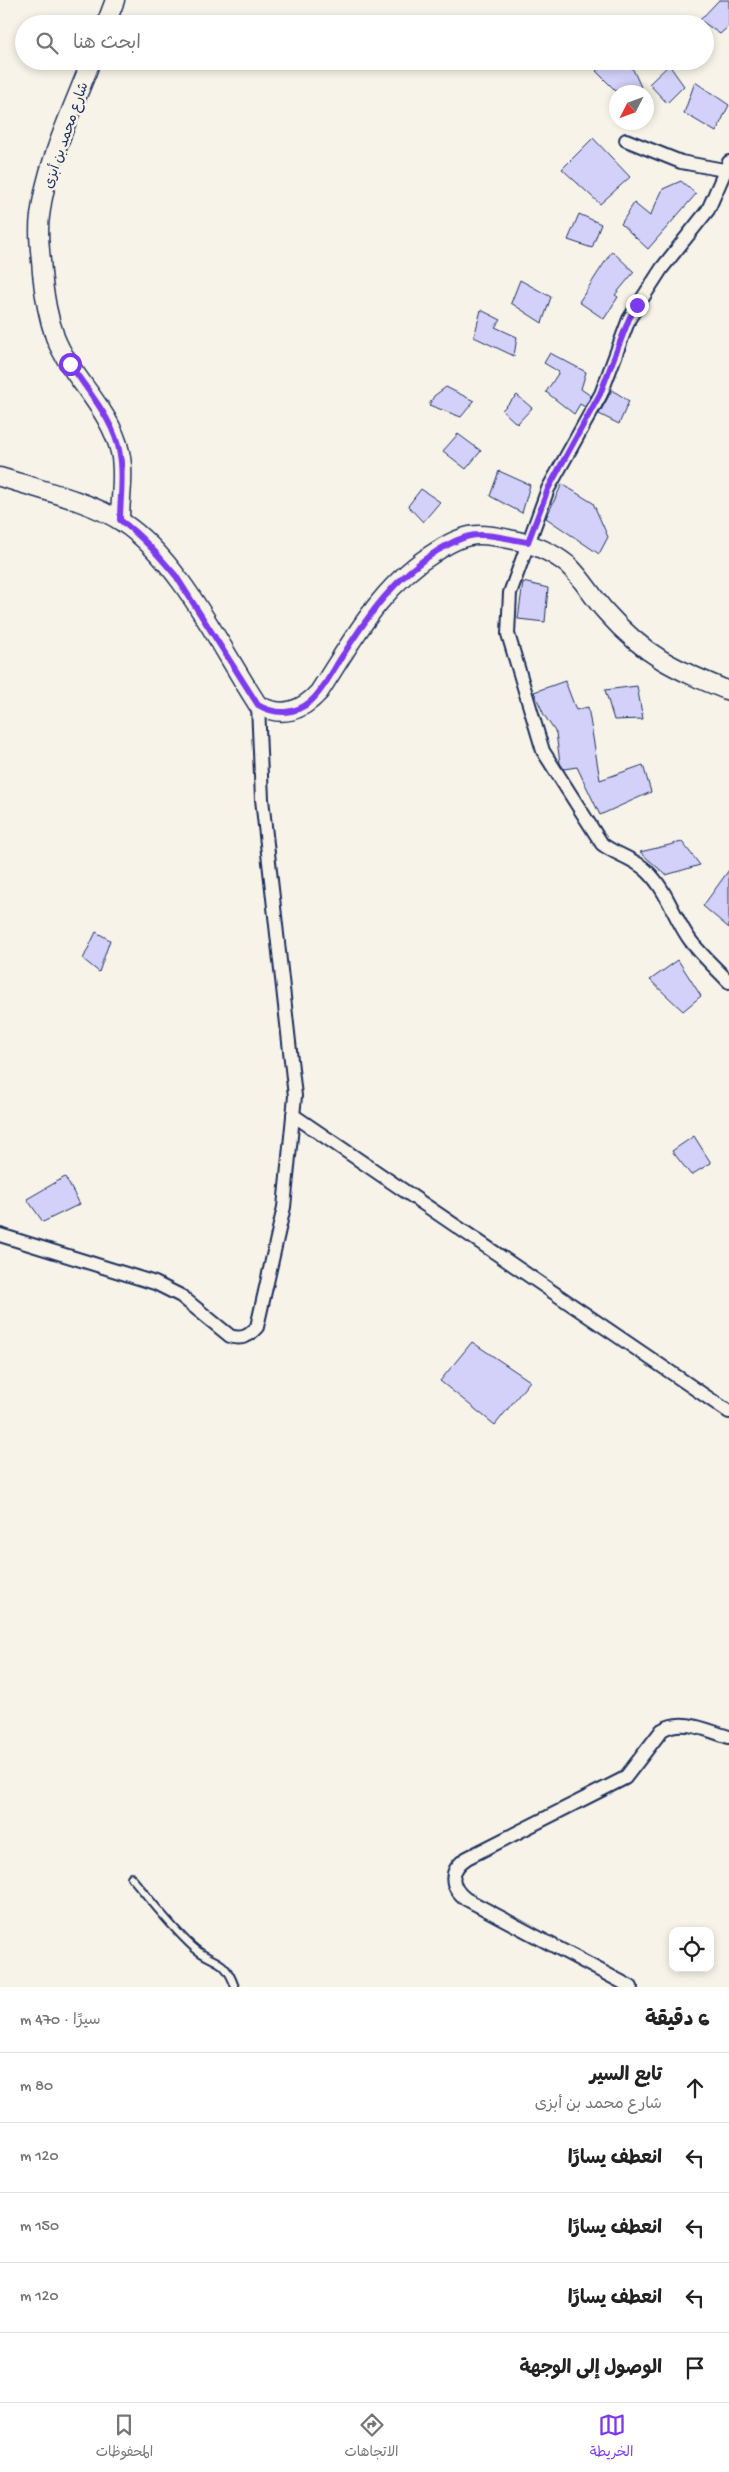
<!DOCTYPE html>
<html lang="ar">
<meta charset="utf-8">
<style>
:root{--surface:#fff;--page:#f6f6f6;--text:#222;--muted:#767676;--line:#e0e0e0;--accent:#7c3aed}
body{margin:0;font-family:"Gochi Hand","Playpen Sans Arabic",sans-serif;background:var(--page);color:var(--text);direction:rtl}
.controls{position:absolute;right:15px;bottom:15px;display:grid;overflow:hidden;border-radius:10px;box-shadow:0 2px 8px #0003}
.controls button{width:45px;height:45px;display:grid;place-items:center;padding:0;border:0;border-bottom:1px solid var(--line);background:var(--surface);color:var(--text);font:25px sans-serif}
.compass{position:absolute;left:609px;top:85px;width:45px;height:45px;border-radius:50%;background:var(--surface);box-shadow:0 2px 8px #0003;rotate:228deg}
.stop{position:absolute;width:15px;height:15px;margin:-11px;border:4px solid #7c3aed;border-radius:50%;background:#fff}
.stop.end{background:#7c3aed;border-color:#fff;box-shadow:0 1px 5px #0008}
.list{margin:0;padding:0;list-style:none}
h2{display:flex;justify-content:space-between;align-items:center;height:65px;margin:0;padding:0 20px;font-size:21px}
h2 small{font-size:16px;font-weight:400;color:var(--muted)}
.list li{display:grid;grid-template-columns:32px 1fr auto;gap:15px;align-items:center;box-sizing:border-box;height:70px;padding:0 20px;border-top:1px solid var(--line)}
.list b{display:block;font-size:19px;white-space:nowrap}
.list p{margin:0;font-size:16px;white-space:nowrap;color:var(--muted)}
.list em{font-size:16px;font-style:normal;color:var(--muted)}
.icon{flex:none;width:28px;height:28px;fill:none;stroke:currentColor;stroke-width:2;stroke-linecap:round;stroke-linejoin:round}
.map{position:relative;flex:none;width:729px;height:1987px;overflow:hidden;direction:ltr}
.search{position:absolute;background:var(--surface);box-shadow:0 2px 8px #0003;left:15px;right:15px;top:15px;height:55px;display:flex;align-items:center;gap:12px;box-sizing:border-box;padding:0 18px;border-radius:28px;color:var(--muted);font-size:19px}
.sheet{height:415px;background:var(--surface)}
nav{display:flex;justify-content:space-around;align-items:center;box-sizing:border-box;height:70px;border-top:1px solid var(--line);background:var(--surface);font-size:14px;color:var(--muted)}
nav a{display:grid;justify-items:center;gap:2px}
nav .on{color:var(--accent)}
.map>svg:first-child{display:block}
.building{fill:#d3d1fa;stroke:#1b2f5e}
.lines{fill:none;stroke-linecap:round;stroke-linejoin:round}
.lane-casing{stroke:#1b2f5e;stroke-width:10}
.street-casing{stroke:#1b2f5e;stroke-width:16}
.secondary-casing{stroke:#1b2f5e;stroke-width:21}
.lane{stroke:#f7f3e8;stroke-width:6}
.street{stroke:#f7f3e8;stroke-width:12}
.secondary{stroke:#f7f3e8;stroke-width:18}
.route{stroke:#7c3aed;stroke-width:6}
.labels{text-anchor:middle;stroke-width:5;stroke-linejoin:round;paint-order:stroke}
.street-label{font-size:14px;fill:#1b2f5e;stroke:#f7f3e8}
</style>
<div class="map">
<svg width="729" height="1987" viewBox="0 0 729 1987">
<rect width="100%" height="100%" fill="#f7f3e8"/>
<filter id="ink" filterUnits="userSpaceOnUse"><feTurbulence type="fractalNoise" baseFrequency=".02" numOctaves="2"/><feDisplacementMap in="SourceGraphic" scale="10" xChannelSelector="R" yChannelSelector="G"/><feConvolveMatrix kernelMatrix="1 2 1 2 8 2 1 2 1" color-interpolation-filters="sRGB"/></filter>
<g filter="url(#ink)">
<g class="building">
<polygon points="719,0 729,0 729,26 720,34 700,20"/>
<polygon points="609,61 622,61 631,65 641,87 628,92 617,92 596,71"/>
<polygon points="669,65 684,86 667,103 649,84"/>
<polygon points="695,82 729,105 716,132 684,113"/>
<polygon points="593,138 630,177 600,204 562,169"/>
<polygon points="681,181 696,194 648,249 621,224 634,203 650,216 663,189"/>
<polygon points="579,214 601,224 592,248 568,240"/>
<polygon points="612,251 634,272 615,295 618,297 604,319 579,302"/>
<polygon points="520,280 551,297 542,323 511,303"/>
<polygon points="481,310 501,320 495,327 517,337 514,356 474,337"/>
<polygon points="550,353 586,372 581,389 591,396 585,407 580,404 574,414 546,392 559,372 544,363"/>
<polygon points="446,387 474,401 461,417 429,405 434,396"/>
<polygon points="612,390 629,401 619,424 599,414"/>
<polygon points="517,395 532,408 517,424 502,410"/>
<polygon points="458,434 481,451 466,469 443,451"/>
<polygon points="499,471 530,485 522,513 490,496"/>
<polygon points="562,484 593,503 608,537 599,554 546,518"/>
<polygon points="421,489 440,502 423,522 408,506"/>
<polygon points="523,582 548,588 545,622 518,619"/>
<polygon points="565,681 576,710 588,707 600,780 643,765 651,792 600,815 577,767 564,769 560,763 556,733 544,715 534,692"/>
<polygon points="637,686 643,719 614,720 605,690"/>
<polygon points="682,842 700,865 666,875 640,852"/>
<polygon points="729,870 729,928 703,906"/>
<polygon points="96,932 110,940 99,972 83,959"/>
<polygon points="678,960 701,996 683,1011 650,980"/>
<polygon points="694,1136 711,1163 691,1175 672,1151"/>
<polygon points="65,1177 80,1204 43,1222 27,1199"/>
<polygon points="472,1342 530,1381 495,1425 440,1381"/>
</g>
<g class="lines">
<defs>
<path id="lane" d="M131 1877C151 1900 170 1926 192 1946 212 1965 224 1955 235 1987"/>
<g id="street">
<polyline points="626,140 681,162 724,170"/>
<path d="M729 162 708 210 662 268 629 319 601 394 548 489 510 593 508 634 543 751 602 844C616 855 634 858 647 871 667 890 674 918 690 940 701 955 716 968 729 982"/>
<polyline points="293,1115 729,1412"/>
<path d="M0 1235 155 1283 181 1296 230 1336C242 1340 249 1336 257 1327L284 1207 295 1096 262 799 258 705"/>
<path d="M631 1987 466 1899C449 1886 449 1870 467 1858L625 1778 662 1730C682 1717 708 1731 729 1737"/>
</g>
<g id="secondary">
<polyline points="106,24 115,0"/>
<path d="M91 61C72 111 46 163 40 216 37 235 41 255 42 273 44 294 48 317 55 337 71 378 110 408 120 452 125 474 120 498 120 520"/>
<path d="M0 477C35 488 92 502 122 522 180 560 220 647 258 705 282 718 302 711 319 692 354 638 381 585 437 551 449 543 465 535 479 535 490 535 500 537 509 539 530 543 551 551 568 565 583 579 593 598 606 612 646 657 675 669 729 691"/>
</g>
</defs>
<use href="#lane" class="lane-casing"/>
<use href="#street" class="street-casing"/>
<use href="#secondary" class="secondary-casing"/>
<use href="#lane" class="lane"/>
<use href="#street" class="street"/>
<use href="#secondary" class="secondary"/>
</g>
</g>
<g class="lines" filter="url(#ink)">
<path class="route" d="M70 364C88 392 115 421 120 455 124 476 120 499 120 520 142 536 159 556 176 576L258 705C275 715 295 715 311 701 324 689 333 670 343 655 369 614 395 577 437 551 449 544 464 535 479 535 495 534 512 540 528 542L548 489 600 394 629 319 637 305"/>
</g>
<g class="labels">
<g class="street-label">
<text transform="translate(65 135) rotate(-71)" y="5">شارع محمد بن أبزى</text>
</g>
</g>
</svg>
<div class="controls">
<button><svg class="icon" aria-label="locate" viewBox="0 0 24 24"><circle cx="12" cy="12" r="6"/><path d="M12 2v4M12 18v4M2 12h4M18 12h4"/></svg></button>
</div>
<svg class="compass" viewBox="-18 -18 36 36"><path d="M0-13l5 13h-10z" fill="#e53935"/><path d="M0 13l5-13h-10z" fill="#767676"/></svg>
<div class="stop" style="left:70px;top:364px"></div>
<div class="stop end" style="left:637px;top:305px"></div>
<div class="search"><svg class="icon" aria-label="search" viewBox="0 0 24 24"><circle cx="10" cy="10" r="6"/><path d="M15 15l6 6"/></svg>ابحث هنا</div>
</div>
<section class="sheet">
<h2>6 دقيقة<small>سيرًا · 470 m</small></h2>
<ul class="list">
<li><svg class="icon" aria-label="ahead" viewBox="0 0 24 24"><path d="M12 20V5M6 11l6-6 6 6"/></svg><div><b>تابع السير</b><p>شارع محمد بن أبزى</p></div><em>80 m</em></li>
<li><svg class="icon" aria-label="left" viewBox="0 0 24 24"><path d="M17 20v-9H6M10 6l-5 5 5 5"/></svg><div><b>انعطف يسارًا</b></div><em>120 m</em></li>
<li><svg class="icon" aria-label="left" viewBox="0 0 24 24"><path d="M17 20v-9H6M10 6l-5 5 5 5"/></svg><div><b>انعطف يسارًا</b></div><em>150 m</em></li>
<li><svg class="icon" aria-label="left" viewBox="0 0 24 24"><path d="M17 20v-9H6M10 6l-5 5 5 5"/></svg><div><b>انعطف يسارًا</b></div><em>120 m</em></li>
<li><svg class="icon" aria-label="arrive" viewBox="0 0 24 24"><path d="M6 21V4h12l-3 4 3 4H6"/></svg><div><b>الوصول إلى الوجهة</b></div></li>
</ul>
</section>
<nav>
<a class="on"><svg class="icon" aria-label="map" viewBox="0 0 24 24"><path d="M3 6l6-2 6 2 6-2v14l-6 2-6-2-6 2zM9 4v14M15 6v14"/></svg>الخريطة</a>
<a><svg class="icon" aria-label="directions" viewBox="0 0 24 24"><path d="M12 3l9 9-9 9-9-9zM9 14v-3h6M13 9l2 2-2 2"/></svg>الاتجاهات</a>
<a><svg class="icon" aria-label="saved" viewBox="0 0 24 24"><path d="M7 4h10v16l-5-4-5 4z"/></svg>المحفوظات</a>
</nav>
